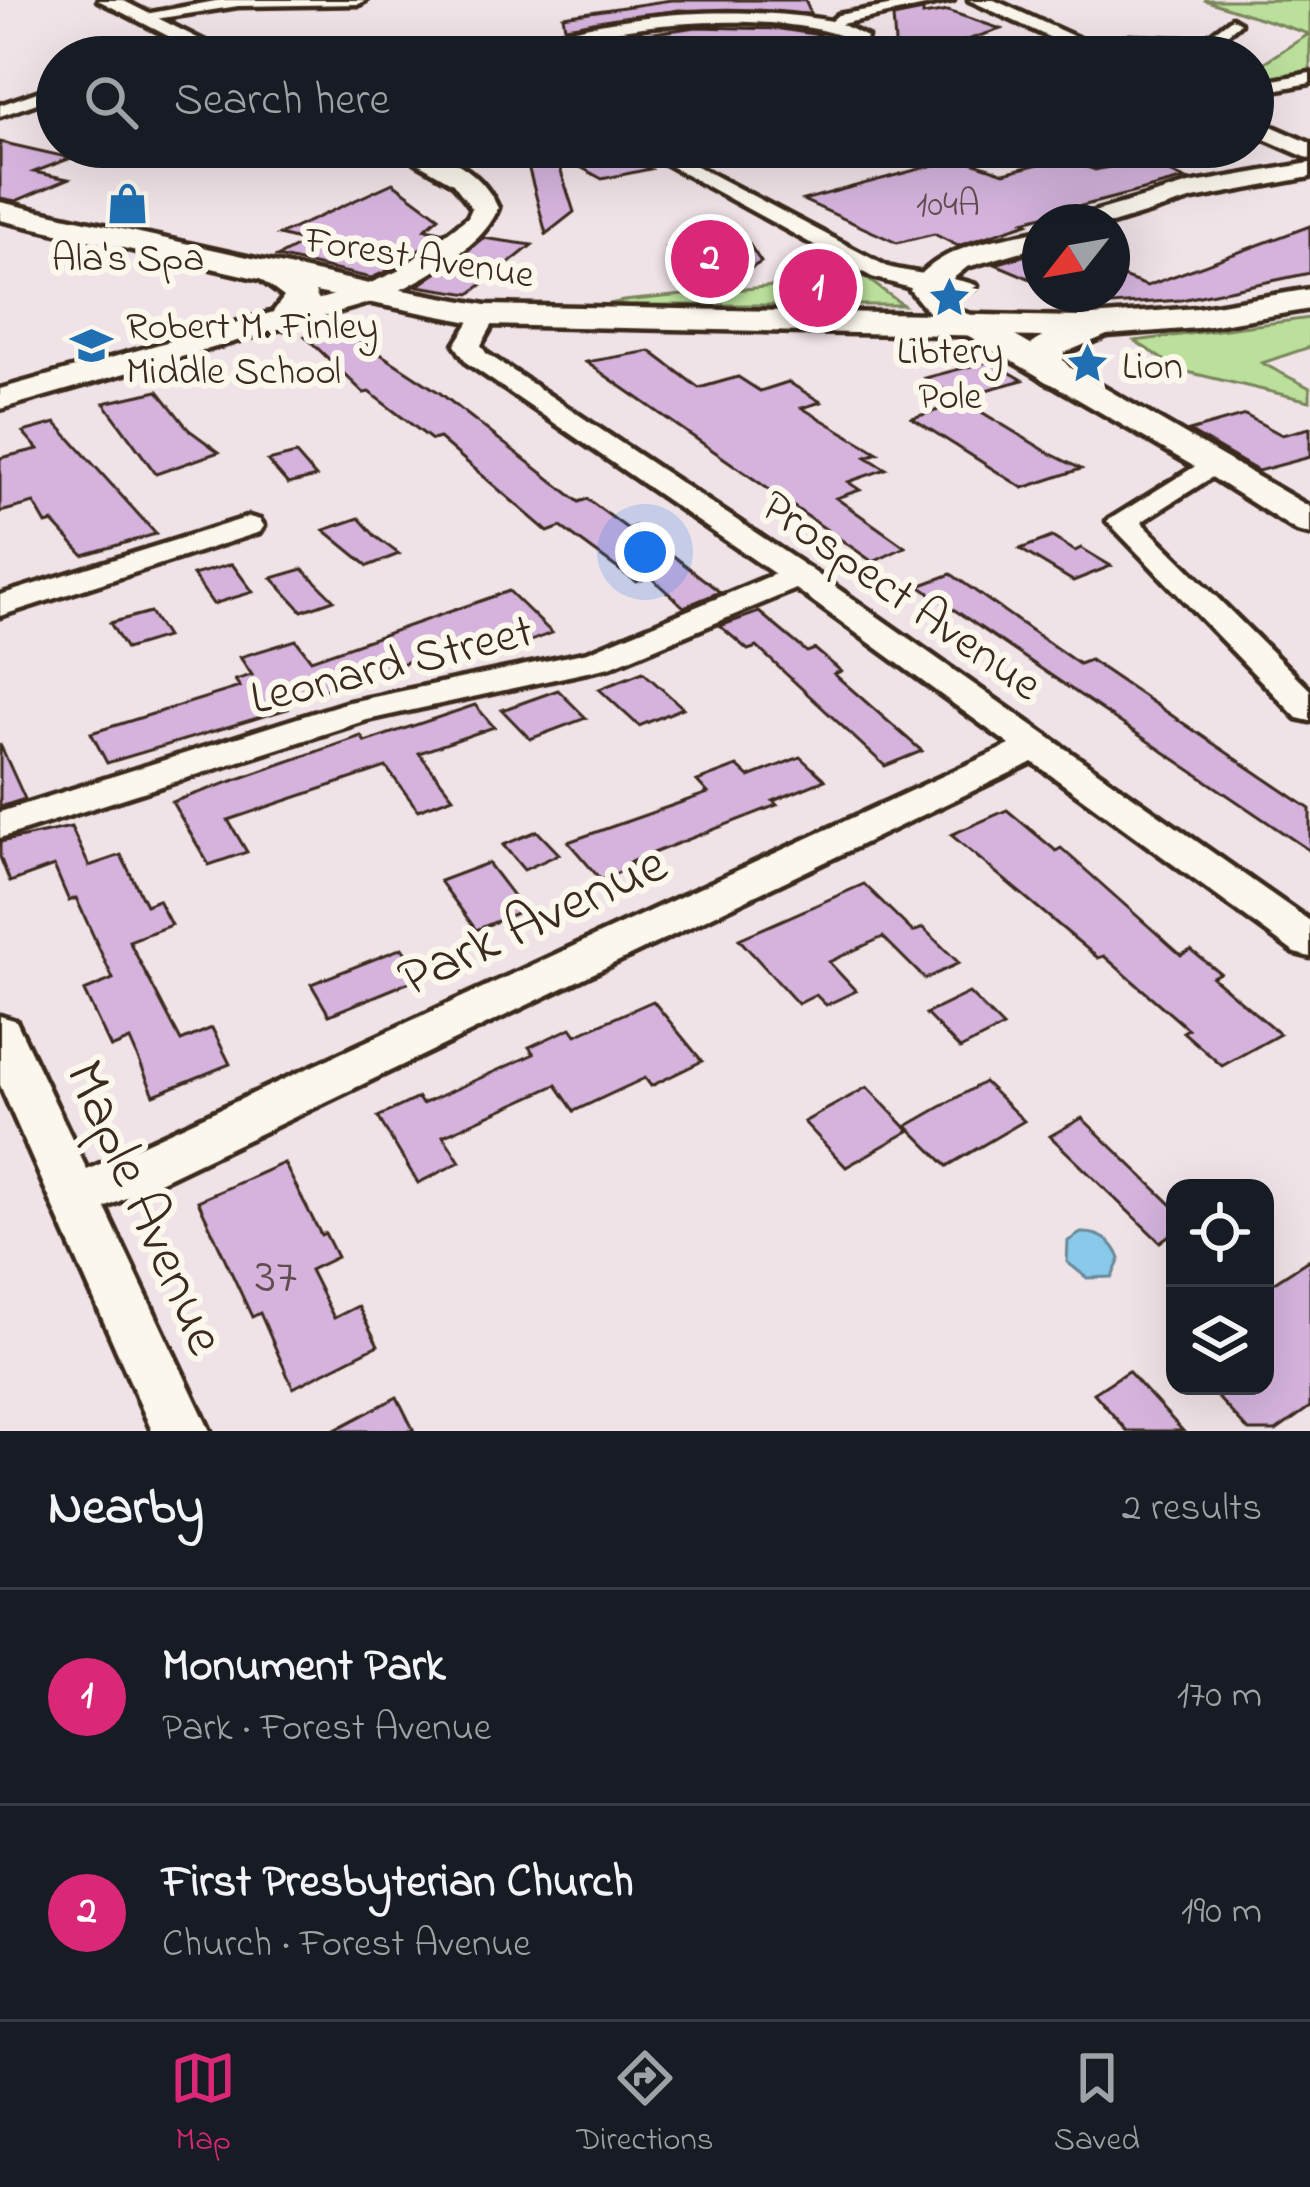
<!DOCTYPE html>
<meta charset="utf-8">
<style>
:root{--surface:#171b24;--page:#242831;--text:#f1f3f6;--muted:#9ea1a6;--line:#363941;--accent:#db2777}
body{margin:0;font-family:"Indie Flower",sans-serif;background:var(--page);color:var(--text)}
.controls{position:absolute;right:36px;bottom:36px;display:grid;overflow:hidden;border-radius:24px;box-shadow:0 12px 48px #0002}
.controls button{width:108px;height:108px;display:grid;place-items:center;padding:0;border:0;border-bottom:3px solid var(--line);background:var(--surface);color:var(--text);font:60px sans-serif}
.compass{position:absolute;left:1022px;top:204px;width:108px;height:108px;border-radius:50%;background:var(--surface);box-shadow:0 12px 48px #0002;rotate:239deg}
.you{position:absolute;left:645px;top:552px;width:42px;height:42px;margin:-30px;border:9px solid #fff;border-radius:50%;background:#1a73e8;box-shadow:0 0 0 18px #1a73e833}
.badge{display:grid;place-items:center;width:78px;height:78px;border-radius:50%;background:var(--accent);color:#fff;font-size:39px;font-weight:700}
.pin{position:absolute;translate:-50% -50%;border:6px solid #fff;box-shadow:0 3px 12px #0006}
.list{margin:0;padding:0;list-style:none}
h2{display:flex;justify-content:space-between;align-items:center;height:156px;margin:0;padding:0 48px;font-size:51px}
h2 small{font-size:39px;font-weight:400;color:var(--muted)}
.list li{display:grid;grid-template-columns:78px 1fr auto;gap:36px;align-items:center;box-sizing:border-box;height:216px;padding:0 48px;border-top:3px solid var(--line)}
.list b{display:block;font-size:45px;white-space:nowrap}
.list p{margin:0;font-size:39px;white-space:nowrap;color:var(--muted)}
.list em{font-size:39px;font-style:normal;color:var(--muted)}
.icon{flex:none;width:66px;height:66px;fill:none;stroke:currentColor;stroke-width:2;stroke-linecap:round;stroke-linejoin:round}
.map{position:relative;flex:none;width:1310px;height:1431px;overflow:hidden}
.search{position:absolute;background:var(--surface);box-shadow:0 12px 48px #0002;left:36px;right:36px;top:36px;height:132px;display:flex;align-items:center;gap:30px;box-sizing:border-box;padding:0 42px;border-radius:66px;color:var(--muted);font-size:45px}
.sheet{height:588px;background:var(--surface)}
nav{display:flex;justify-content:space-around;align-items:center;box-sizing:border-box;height:168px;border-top:3px solid var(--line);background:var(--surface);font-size:33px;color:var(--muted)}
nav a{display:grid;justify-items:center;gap:6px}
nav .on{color:var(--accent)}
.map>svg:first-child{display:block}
.green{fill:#bae09b;stroke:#7a855c;stroke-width:3}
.water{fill:#89c9ea;stroke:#6a8998;stroke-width:3}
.building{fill:#d5b3dd;stroke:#3b2a1e;stroke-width:3}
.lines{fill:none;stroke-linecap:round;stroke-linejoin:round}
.minor-casing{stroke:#3b2a1e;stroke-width:9}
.tertiary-casing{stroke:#3b2a1e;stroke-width:9}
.secondary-casing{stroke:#3b2a1e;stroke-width:9}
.minor{fill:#fbf7ec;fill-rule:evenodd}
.tertiary{fill:#fbf7ec;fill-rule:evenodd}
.secondary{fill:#fbf7ec;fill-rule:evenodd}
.labels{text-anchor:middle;stroke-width:12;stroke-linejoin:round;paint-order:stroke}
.far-number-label{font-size:36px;fill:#624c4e}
.far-street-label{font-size:39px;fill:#3b2a1e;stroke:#fbf7ec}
.far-poi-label{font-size:39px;fill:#3b2a1e;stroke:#fbf7ec}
.street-label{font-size:48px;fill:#3b2a1e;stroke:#fbf7ec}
.near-number-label{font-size:51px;fill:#624c4e}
.near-street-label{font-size:57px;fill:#3b2a1e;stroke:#fbf7ec}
</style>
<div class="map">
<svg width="1310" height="1431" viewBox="0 0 1310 1431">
<rect width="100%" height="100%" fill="#f0e3e8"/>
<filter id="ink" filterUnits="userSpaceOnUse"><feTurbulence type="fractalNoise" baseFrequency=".00833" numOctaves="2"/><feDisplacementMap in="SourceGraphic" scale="24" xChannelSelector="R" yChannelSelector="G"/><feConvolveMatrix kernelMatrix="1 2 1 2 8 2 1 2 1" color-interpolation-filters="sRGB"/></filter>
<g filter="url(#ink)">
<g class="green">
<polygon points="1204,0 1310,0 1310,70 1253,86 1253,69 1309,34"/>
<path d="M947 147 996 151 1133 147C1071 157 1007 170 947 147Z"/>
<polygon points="865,277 903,305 605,305 623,301"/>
<polygon points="1310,318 1310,347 1262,363 1310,388 1310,401 1179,370 1135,341"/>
</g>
<path class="water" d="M1081 1233C1099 1232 1114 1241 1120 1259L1112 1277 1087 1278 1067 1262 1068 1241Z"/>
<g class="building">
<polygon points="671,0 805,0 811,14 679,10 565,27 563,16"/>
<polygon points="923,11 923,15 948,11 1001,29 915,57 896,57 893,17"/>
<polygon points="697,27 781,29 820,35 823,43 790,57 569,57 568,46 575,44"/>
<polygon points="0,142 71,158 34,172 68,179 16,201 0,198"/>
<polygon points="523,147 601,147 650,169 602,179 555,153 574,212 546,234"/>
<polygon points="960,158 1004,173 1062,158 1095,170 1143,160 1185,179 1024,221 1028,223 958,246 934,234 897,243 803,200"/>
<polygon points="393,183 439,217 425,229 442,232 396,267 371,278 277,257 306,242 279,235"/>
<polygon points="1310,226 1310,273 1181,300 1112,305 1112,273 1147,286"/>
<polygon points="483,238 532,245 470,294 418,286"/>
<polygon points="745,238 761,262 740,275 715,278 707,270 697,272 667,248"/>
<polygon points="1040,251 1040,283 995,264"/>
<polygon points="336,325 440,393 579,502 587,499 628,529 635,526 720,592 684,607 650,577 636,582 561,527 548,532 439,438 432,440 369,392 364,393 305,336"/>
<polygon points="650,351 699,388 738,377 760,391 788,382 821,402 802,408 878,453 866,457 886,469 848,482 860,490 836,498 905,547 873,562 586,362"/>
<polygon points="990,361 1023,380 957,398 925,378"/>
<polygon points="158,391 189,430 219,452 156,474 104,403"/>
<polygon points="965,402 1049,453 1081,469 1023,488 912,418"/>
<polygon points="1245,415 1282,435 1310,428 1310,457 1258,471 1189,431"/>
<polygon points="56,423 156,534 83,555 53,522 46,524 34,503 0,512 0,458 38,449 23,432"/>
<polygon points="296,454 316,477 288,484 268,461"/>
<polygon points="359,518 376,537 399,554 368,566 324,530"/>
<polygon points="1052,537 1075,551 1081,548 1111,566 1073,581 1020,549"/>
<polygon points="232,564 253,592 213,604 193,575"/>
<polygon points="303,569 334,600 302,611 272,578"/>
<polygon points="951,574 1079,664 1090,660 1310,809 1310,851 919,586"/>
<polygon points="509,591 552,633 523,644 510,631 452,647 284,703 288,709 107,763 91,733 240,687 235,680 252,675 240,657 296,640 311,660"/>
<polygon points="150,612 166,637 126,649 110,623"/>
<polygon points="759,612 807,652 815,649 841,671 834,674 922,751 885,766 757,647 748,650 720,626"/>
<polygon points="643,672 683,708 639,726 599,689"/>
<polygon points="558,690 586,718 530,739 502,710"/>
<polygon points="475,705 494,727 419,753 453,797 418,810 386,767 228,820 247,852 209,865 172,802 361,736 365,742"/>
<polygon points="0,744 25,799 0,807"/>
<polygon points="800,757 825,780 773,801 777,805 630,862 634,866 601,880 568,842 708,793 697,781 737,766 749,777"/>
<polygon points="1007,810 1056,851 1061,848 1181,955 1191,950 1220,973 1212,977 1280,1034 1222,1066 1183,1032 1188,1029 1104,956 1098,958 951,835"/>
<polygon points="71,827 89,866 121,855 146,905 158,900 171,925 129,941 181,1041 212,1028 230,1064 154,1095 130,1040 111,1048 84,991 113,979 76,898 69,901 54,866 10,882 0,857 0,842"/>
<polygon points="537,831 559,854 524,870 503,845"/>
<polygon points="488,863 524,910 476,930 440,881"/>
<polygon points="864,884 913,932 923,928 959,963 925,979 883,937 829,962 856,991 826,1005 816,995 798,1004 739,939"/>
<polygon points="402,948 422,977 329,1015 311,984"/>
<polygon points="969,993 1003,1027 960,1049 926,1014"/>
<polygon points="653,1001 702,1061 651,1086 645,1078 574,1111 556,1085 443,1136 460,1162 418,1183 378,1117 418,1098 422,1104 534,1054 529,1047 571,1028 576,1035"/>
<polygon points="984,1082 1024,1121 947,1166 907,1126"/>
<polygon points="867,1087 909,1131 846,1167 804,1122"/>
<polygon points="1082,1118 1175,1208 1175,1231 1160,1242 1050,1136"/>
<polygon points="284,1163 321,1235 325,1233 337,1257 310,1270 334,1318 358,1306 378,1345 293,1388 260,1313 252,1317 198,1201"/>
<polygon points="1310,1259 1310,1407 1276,1431 1249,1431 1207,1386 1265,1386 1265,1288"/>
<polygon points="1128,1371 1183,1431 1127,1431 1094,1393"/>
<polygon points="397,1397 414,1431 333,1431"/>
</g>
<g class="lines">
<defs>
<g id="minor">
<polygon points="221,0 366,0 359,4 238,6 143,21 135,16"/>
<path d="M922 0H953L841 24 867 37C850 58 819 57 794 57L849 39C779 9 614 22 543 49L540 57H524L530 43C615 11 742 5 831 21L838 15Z"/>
<polygon points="1232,18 1240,23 1237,26 1207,50 1130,47 1088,52 1080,47 1130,37 1203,40"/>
<polygon points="1310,73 1310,83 1253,94 1253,84"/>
<polygon points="57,85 57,96 0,116 0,105"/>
<path d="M636 147H660L888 267C909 273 967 279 977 286L965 293 924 292 872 277Z"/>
<polygon points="486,308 498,315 481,345 486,353 810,569 1310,921 1310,957 1295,953 1033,762 105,1208 210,1431 152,1431 0,1085 0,1016 16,1021 87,1170 1010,745 796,589 610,667 367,720 0,838 0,812 345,703 588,652 775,574 467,363 455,345 477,310"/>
<polygon points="1215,454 1229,463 1225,469 1141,522 1310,690 1310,721 1297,718 1107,521"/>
<polygon points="249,517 260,520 264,526 260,532 0,616 0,595"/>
</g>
<g id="tertiary">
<polygon points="98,0 122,0 235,57 209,57"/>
<polygon points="969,0 994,0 1119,57 1092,57"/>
<polygon points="1253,118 1310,143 1310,159 1253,134"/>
<path d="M390 147C434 147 479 165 498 208 484 247 416 284 379 300L0 409V389L359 288 398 271 468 217 472 208 453 183Z"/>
<polygon points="1310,163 1310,177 1193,199 1112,224 1076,222 1080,216 1189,184"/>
<path d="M1040 230V246L967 267 940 289 959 311 989 321 1310 507V534L1297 531 1202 471 967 335 937 323 910 290C934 245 995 241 1040 230Z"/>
</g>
<path id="secondary" d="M0 202 369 284 486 305 1078 317 1197 308 1310 289V309L1197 328 1107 335 1064 353 1063 360 1077 376 1072 384C1050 389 1039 380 1027 362L1028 347 1042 337 486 325 315 292 319 302C306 320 295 333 272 327L267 320 284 297 260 279 0 220Z"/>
</defs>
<use href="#minor" class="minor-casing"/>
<use href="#tertiary" class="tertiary-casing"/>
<use href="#secondary" class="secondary-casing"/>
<use href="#minor" class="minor"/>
<use href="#tertiary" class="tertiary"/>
<use href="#secondary" class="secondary"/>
</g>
</g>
<defs>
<symbol id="shop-bare" viewBox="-9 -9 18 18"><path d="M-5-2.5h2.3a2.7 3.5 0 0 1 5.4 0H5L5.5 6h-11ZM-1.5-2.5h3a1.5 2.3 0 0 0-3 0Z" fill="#1f6fb2" stroke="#fbf7ec" stroke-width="2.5" paint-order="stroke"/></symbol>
<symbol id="sight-bare" viewBox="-9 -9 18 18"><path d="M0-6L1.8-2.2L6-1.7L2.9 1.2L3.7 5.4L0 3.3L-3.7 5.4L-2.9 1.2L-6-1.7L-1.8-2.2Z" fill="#1f6fb2" stroke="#fbf7ec" stroke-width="2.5" paint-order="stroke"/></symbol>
<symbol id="school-bare" viewBox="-9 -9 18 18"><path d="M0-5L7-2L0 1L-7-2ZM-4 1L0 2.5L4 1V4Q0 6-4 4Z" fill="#1f6fb2" stroke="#fbf7ec" stroke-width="2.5" paint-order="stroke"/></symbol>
</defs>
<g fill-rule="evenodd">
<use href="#shop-bare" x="98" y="174" width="59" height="59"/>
<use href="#sight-bare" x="920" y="268" width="59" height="59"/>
<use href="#school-bare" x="62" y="316" width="59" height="59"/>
<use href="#sight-bare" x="1058" y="334" width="59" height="59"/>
</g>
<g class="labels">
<g class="far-number-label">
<text x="948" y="215">104A</text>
</g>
<g class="far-street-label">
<text transform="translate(420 255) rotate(9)" y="14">Forest Avenue</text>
</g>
<g class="far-poi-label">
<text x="128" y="270">Ala's Spa</text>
<text x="126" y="338" text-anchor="start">Robert M. Finley<tspan x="126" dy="45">Middle School</tspan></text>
<text x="950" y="363">Libtery<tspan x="950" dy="45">Pole</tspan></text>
<text x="1122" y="378" text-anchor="start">Lion</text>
</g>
<g class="street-label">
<text transform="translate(903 593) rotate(35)" y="17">Prospect Avenue</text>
<text transform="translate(391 662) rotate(-14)" y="17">Leonard Street</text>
</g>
<g class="near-number-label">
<text x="276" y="1291">37</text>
</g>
<g class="near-street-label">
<text transform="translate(531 918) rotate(-25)" y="20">Park Avenue</text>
<text transform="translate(148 1206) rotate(66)" y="20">Maple Avenue</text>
</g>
</g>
</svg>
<div class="controls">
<button><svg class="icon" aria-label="locate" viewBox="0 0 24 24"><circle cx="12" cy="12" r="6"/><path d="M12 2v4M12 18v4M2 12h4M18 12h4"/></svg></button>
<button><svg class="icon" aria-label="layers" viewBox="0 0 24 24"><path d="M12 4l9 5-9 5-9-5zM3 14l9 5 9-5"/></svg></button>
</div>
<svg class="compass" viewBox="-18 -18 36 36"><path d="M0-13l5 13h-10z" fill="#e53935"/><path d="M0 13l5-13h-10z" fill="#9ea1a6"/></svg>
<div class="you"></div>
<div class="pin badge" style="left:818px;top:288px">1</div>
<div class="pin badge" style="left:710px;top:259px">2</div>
<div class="search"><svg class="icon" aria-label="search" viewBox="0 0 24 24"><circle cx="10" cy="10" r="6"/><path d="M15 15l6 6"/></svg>Search here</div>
</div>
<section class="sheet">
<h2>Nearby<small>2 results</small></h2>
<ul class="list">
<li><span class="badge">1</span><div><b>Monument Park</b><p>Park · Forest Avenue</p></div><em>170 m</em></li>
<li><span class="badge">2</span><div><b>First Presbyterian Church</b><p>Church · Forest Avenue</p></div><em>190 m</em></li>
</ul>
</section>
<nav>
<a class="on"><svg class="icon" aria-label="map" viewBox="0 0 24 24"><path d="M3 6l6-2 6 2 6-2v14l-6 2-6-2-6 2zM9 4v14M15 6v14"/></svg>Map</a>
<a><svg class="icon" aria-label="directions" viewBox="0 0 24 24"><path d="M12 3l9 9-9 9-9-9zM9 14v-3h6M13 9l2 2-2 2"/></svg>Directions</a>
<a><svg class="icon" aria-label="saved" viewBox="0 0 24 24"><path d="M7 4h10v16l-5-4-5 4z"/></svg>Saved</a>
</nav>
